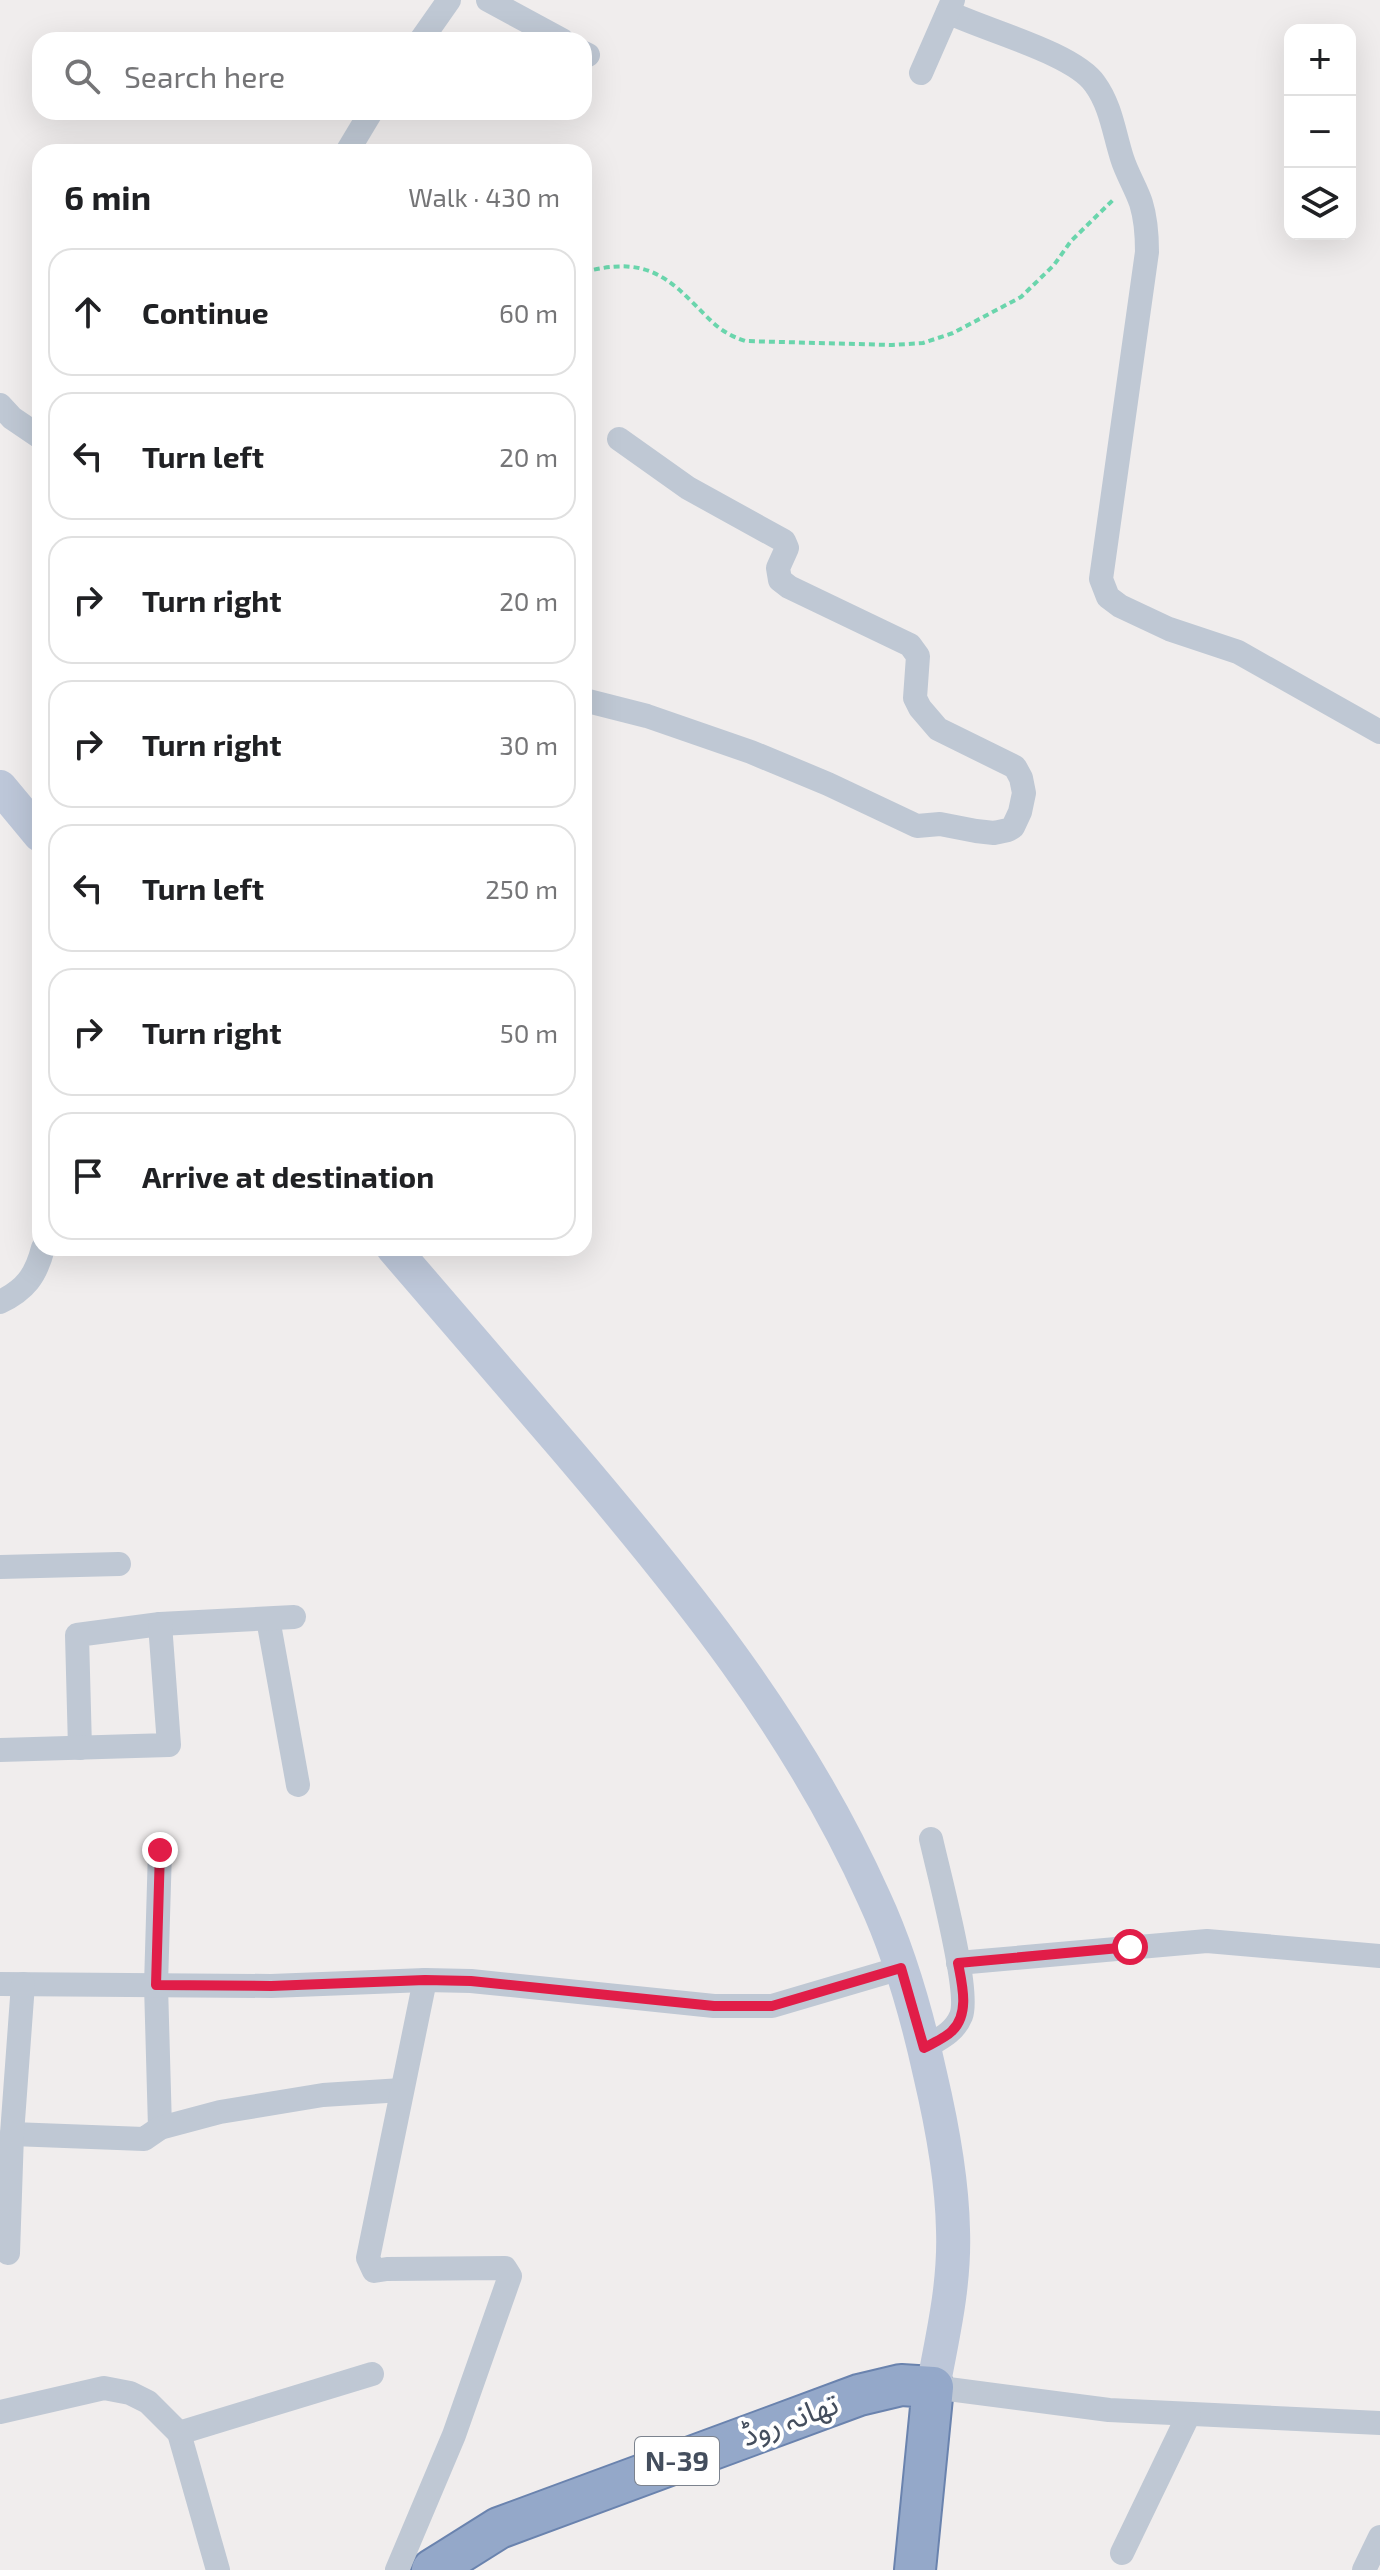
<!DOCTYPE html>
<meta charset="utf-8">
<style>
:root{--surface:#fff;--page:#f2f2f2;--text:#202124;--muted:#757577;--line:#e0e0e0}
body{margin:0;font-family:"Exo 2","Noto Sans Arabic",sans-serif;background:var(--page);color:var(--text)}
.controls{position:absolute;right:24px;top:24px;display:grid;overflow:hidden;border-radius:16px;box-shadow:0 8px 32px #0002}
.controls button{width:72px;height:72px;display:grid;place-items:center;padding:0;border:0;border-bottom:2px solid var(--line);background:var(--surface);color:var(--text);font:40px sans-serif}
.stop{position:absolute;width:24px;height:24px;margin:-18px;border:6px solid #e11d48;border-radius:50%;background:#fff}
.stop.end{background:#e11d48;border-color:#fff;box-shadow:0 2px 8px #0008}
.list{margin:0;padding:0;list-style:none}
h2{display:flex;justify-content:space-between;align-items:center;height:104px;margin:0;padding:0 32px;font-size:34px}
h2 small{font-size:26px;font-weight:400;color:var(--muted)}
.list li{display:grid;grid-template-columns:52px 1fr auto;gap:24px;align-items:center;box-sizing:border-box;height:128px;margin:0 16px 16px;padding:0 16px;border:2px solid var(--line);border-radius:24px}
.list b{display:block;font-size:30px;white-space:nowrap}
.list em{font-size:26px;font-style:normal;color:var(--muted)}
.icon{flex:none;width:44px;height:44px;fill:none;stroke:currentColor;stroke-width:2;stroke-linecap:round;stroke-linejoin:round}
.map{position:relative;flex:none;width:1380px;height:2570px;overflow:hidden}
.search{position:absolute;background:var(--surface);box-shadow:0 8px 32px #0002;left:32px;top:32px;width:560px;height:88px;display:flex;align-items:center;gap:20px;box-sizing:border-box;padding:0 28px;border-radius:24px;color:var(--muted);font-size:30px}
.panel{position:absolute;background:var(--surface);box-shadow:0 8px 32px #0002;left:32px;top:144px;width:560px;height:1112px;border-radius:24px}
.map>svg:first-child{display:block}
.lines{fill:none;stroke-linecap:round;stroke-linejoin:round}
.trunk-casing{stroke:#6a83ae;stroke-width:44}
.path{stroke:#6ad5ac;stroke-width:4;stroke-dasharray:6 4;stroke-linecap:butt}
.minor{stroke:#bfc8d4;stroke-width:24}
.secondary{stroke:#bdc7d9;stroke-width:34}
.trunk{stroke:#94a8c9;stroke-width:40}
.route{stroke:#e11d48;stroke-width:10}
.labels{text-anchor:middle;stroke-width:8;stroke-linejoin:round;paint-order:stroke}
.shield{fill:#fff;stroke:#7c838e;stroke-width:2}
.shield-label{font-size:28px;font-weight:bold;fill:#444e5d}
.street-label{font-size:30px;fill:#444e5d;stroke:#fff}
</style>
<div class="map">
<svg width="1380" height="2570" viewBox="0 0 1380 2570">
<rect width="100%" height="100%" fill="#f0eded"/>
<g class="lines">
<defs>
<polyline id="trunk" points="432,2570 499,2528 859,2395 901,2385 933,2387 915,2570"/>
</defs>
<use href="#trunk" class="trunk-casing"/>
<path class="path" d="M584 272C631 260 657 266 691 301 711 320 718 332 745 341L892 345 923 343 953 333 1021 297 1054 265 1071 241 1115 198"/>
<g class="minor">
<polyline points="488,0 562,40"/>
<path d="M948 12C984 30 1074 53 1095 84 1111 106 1114 133 1122 158 1127 174 1136 188 1141 203 1146 219 1147 236 1147 252L1101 579 1108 597 1120 606 1169 629 1238 652 1380 732"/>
<polyline points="421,40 449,0"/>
<polyline points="584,53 588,55"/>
<polyline points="921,73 953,0"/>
<polyline points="347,152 371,112"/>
<polyline points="0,405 12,418 40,437"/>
<polyline points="584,700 647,716 751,752 828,784 917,826 940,824 976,831 994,833 1008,830 1013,827 1020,812 1024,793 1021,778 1015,767 938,729 920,708 915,698 918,656 910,645 789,587 780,580 778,568 787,548 784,541 688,488 619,439"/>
<path d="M0 1302C25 1290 36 1276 43 1248"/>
<polyline points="0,1567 119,1564"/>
<polyline points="268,1619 298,1785"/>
<polyline points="80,1748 77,1635 160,1624 294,1617"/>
<polyline points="0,1750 169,1745 160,1624"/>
<polyline points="160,1850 156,1985 160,2128"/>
<polyline points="958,1963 1207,1941 1380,1956"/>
<polyline points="0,1984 271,1986 425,1980 471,1981 714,2006 772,2006 901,1968"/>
<path d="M924 2048C939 2039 954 2033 961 2016 971 1992 938 1871 931 1839"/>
<polyline points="12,2134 144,2139 160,2128 220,2112 323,2095 402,2090"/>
<polyline points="8,2253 12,2134 23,1984"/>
<polyline points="933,2387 1109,2410 1380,2423"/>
<polyline points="0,2412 104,2388 130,2393 148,2402 179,2433 218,2570"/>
<polyline points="179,2433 372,2374"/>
<polyline points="1122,2553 1189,2414"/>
<polyline points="397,2570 454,2435 510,2276 505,2268 387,2269 374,2271 368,2258 425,1980"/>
<polyline points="1364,2570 1380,2537"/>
</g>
<g class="secondary">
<polyline points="0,787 40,835"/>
<path d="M393 1248C451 1315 508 1382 565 1448 685 1589 798 1728 874 1898 900 1954 917 2015 930 2074 942 2125 952 2177 953 2230 955 2283 943 2335 933 2387"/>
</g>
<use href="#trunk" class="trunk"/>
</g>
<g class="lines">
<path class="route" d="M160 1850 156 1985 271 1986 425 1980 471 1981 714 2006H772L901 1968 924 2048C933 2043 945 2038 952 2031 970 2014 962 1984 958 1963L1130 1947"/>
</g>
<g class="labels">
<rect class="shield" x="635" y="2437" width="84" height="48" rx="6"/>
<g class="shield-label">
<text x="677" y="2471">N-39</text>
</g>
<g class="street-label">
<text transform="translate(790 2420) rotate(-20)" y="10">تھانہ روڈ</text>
</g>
</g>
</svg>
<div class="controls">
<button>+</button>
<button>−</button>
<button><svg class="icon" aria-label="layers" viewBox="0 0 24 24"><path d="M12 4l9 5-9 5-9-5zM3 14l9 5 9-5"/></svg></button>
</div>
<div class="stop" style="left:1130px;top:1947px"></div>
<div class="stop end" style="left:160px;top:1850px"></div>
<div class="search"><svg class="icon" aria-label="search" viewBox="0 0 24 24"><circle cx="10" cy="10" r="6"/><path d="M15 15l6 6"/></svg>Search here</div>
<section class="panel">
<h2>6 min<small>Walk · 430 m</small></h2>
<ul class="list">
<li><svg class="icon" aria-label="ahead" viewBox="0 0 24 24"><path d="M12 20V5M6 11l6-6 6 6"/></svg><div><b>Continue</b></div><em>60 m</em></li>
<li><svg class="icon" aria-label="left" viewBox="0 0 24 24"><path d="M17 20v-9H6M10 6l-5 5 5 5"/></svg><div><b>Turn left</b></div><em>20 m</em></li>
<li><svg class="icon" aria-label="right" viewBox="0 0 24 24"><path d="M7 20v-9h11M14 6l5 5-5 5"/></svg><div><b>Turn right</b></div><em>20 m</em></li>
<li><svg class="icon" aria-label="right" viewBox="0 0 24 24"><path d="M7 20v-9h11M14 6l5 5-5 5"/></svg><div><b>Turn right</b></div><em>30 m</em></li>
<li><svg class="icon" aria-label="left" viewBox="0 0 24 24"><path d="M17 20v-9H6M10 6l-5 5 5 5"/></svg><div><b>Turn left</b></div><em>250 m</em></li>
<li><svg class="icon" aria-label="right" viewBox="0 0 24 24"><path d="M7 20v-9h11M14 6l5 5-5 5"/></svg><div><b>Turn right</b></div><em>50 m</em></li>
<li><svg class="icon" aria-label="arrive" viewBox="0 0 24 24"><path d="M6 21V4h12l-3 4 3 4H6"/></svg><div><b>Arrive at destination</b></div></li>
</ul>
</section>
</div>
